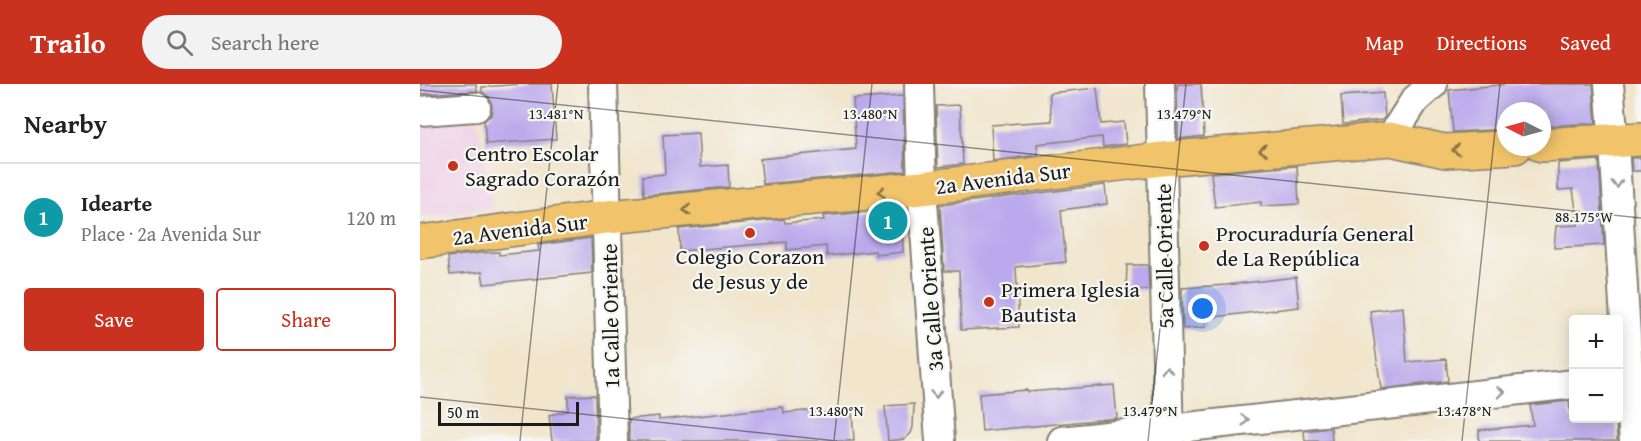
<!DOCTYPE html>
<meta charset="utf-8">
<style>
:root{--surface:#fff;--page:#f2f2f2;--text:#222;--muted:#767676;--line:#e0e0e0;--accent:#c8321e}
body{margin:0;font-family:"Gentium Book Plus",serif;background:var(--page);color:var(--text)}
.controls{position:absolute;right:18px;bottom:18px;display:grid;overflow:hidden;border-radius:6px;box-shadow:0 3px 15px #0003}
.controls button{width:54px;height:54px;display:grid;place-items:center;padding:0;border:0;border-bottom:2px solid var(--line);background:var(--surface);color:var(--text);font:30px sans-serif}
.compass{position:absolute;left:1077px;top:18px;width:54px;height:54px;border-radius:50%;background:var(--surface);box-shadow:0 3px 15px #0003;rotate:276deg}
.scale{position:absolute;left:18px;bottom:15px;width:141px;box-sizing:border-box;padding-left:6px;border:3px solid #1c1c1c;border-top:0;font-size:16px;line-height:21px;white-space:nowrap;color:#1c1c1c;-webkit-text-stroke:4px #f6f6f2;paint-order:stroke}
.you{position:absolute;left:783px;top:225px;width:21px;height:21px;margin:-15px;border:4px solid #fff;border-radius:50%;background:#1a73e8;box-shadow:0 0 0 9px #1a73e833}
.badge{display:grid;place-items:center;width:39px;height:39px;border-radius:50%;background:var(--accent);color:#fff;font-size:20px;font-weight:700}
.pin{position:absolute;translate:-50% -50%;border:3px solid #fff;box-shadow:0 2px 6px #0006}
.list{margin:0;padding:0;list-style:none}
h2{display:flex;justify-content:space-between;align-items:center;height:78px;margin:0;padding:0 24px;font-size:26px}
h2 small{font-size:20px;font-weight:400;color:var(--muted)}
.list li{display:grid;grid-template-columns:39px 1fr auto;gap:18px;align-items:center;box-sizing:border-box;height:108px;padding:0 24px;border-top:2px solid var(--line)}
.list b{display:block;font-size:22px;white-space:nowrap}
.list p{margin:0;font-size:20px;white-space:nowrap;color:var(--muted)}
.list em{font-size:20px;font-style:normal;color:var(--muted)}
.actions{display:flex;gap:12px;padding:18px 24px}
.actions a{flex:1;padding:14px 0;border:2px solid var(--accent);border-radius:6px;text-align:center;font-size:21px;color:var(--accent)}
.actions .main{background:var(--accent);color:#fff}
.icon{flex:none;width:33px;height:33px;fill:none;stroke:currentColor;stroke-width:2;stroke-linecap:round;stroke-linejoin:round}
.map{position:relative;flex:none;width:1221px;height:357px;overflow:hidden}
header{display:flex;align-items:center;gap:36px;box-sizing:border-box;height:84px;padding:0 30px;background:var(--accent);color:#fff}
header strong{font-size:28px}
nav{display:flex;gap:33px;margin-inline-start:auto;font-size:21px}
.search{width:420px;height:54px;background:var(--page);display:flex;align-items:center;gap:15px;box-sizing:border-box;padding:0 21px;border-radius:33px;color:var(--muted);font-size:22px}
main{display:flex}
aside{flex:1;background:var(--surface)}
.map>svg:first-child{display:block}
.built{fill:#efd0e7}
.building{fill:#baa9ec}
.lines{fill:none;stroke-linecap:round;stroke-linejoin:round}
.minor-casing{stroke:#868074;stroke-width:32}
.major-casing{stroke:#868074;stroke-width:36}
.minor{stroke:#fff;stroke-width:28}
.major{stroke:#f1c36a;stroke-width:33}
.oneway{stroke:#867043}
.oneway2{stroke:#999}
.ticks{fill:none;stroke:#1c1c1c;stroke-width:1.5;stroke-opacity:0.45}
.poi-dot{fill:#c8321e;stroke:#f6f6f2;stroke-width:2}
.labels{text-anchor:middle;stroke-width:4.5;stroke-linejoin:round;paint-order:stroke}
.poi-label{font-size:22px;fill:#1c1c1c;stroke:#f6f6f2;text-anchor:start}
.street-label{font-size:22px;fill:#1c1c1c;stroke:#f6f6f2}
.ticks-label{font-size:15px;text-anchor:middle;fill:#1c1c1c;stroke:#f6f6f2;stroke-width:4.5;stroke-linejoin:round;paint-order:stroke}
</style>
<header>
<strong>Trailo</strong>
<div class="search"><svg class="icon" aria-label="search" viewBox="0 0 24 24"><circle cx="10" cy="10" r="6"/><path d="M15 15l6 6"/></svg>Search here</div>
<nav><a>Map</a><a>Directions</a><a>Saved</a></nav>
</header>
<main>
<aside>
<h2>Nearby<small></small></h2>
<ul class="list">
<li><span class="badge" style="background:#0f9aa8">1</span><div><b>Idearte</b><p>Place · 2a Avenida Sur</p></div><em>120 m</em></li>
</ul>
<div class="actions"><a class="main">Save</a><a>Share</a></div>
</aside>
<div class="map">
<svg width="1221" height="357" viewBox="0 0 1221 357">
<rect width="100%" height="100%" fill="#f6f6f2"/>
<filter id="ink" filterUnits="userSpaceOnUse"><feTurbulence type="fractalNoise" baseFrequency=".0167" numOctaves="2"/><feDisplacementMap in="SourceGraphic" scale="12" xChannelSelector="R" yChannelSelector="G"/><feConvolveMatrix kernelMatrix="1 2 1 2 8 2 1 2 1" color-interpolation-filters="sRGB"/></filter>
<filter id="wash" filterUnits="userSpaceOnUse"><feTurbulence type="fractalNoise" baseFrequency=".008" numOctaves="4" result="noise"/><feDisplacementMap in="SourceGraphic" scale="24" xChannelSelector="R" yChannelSelector="G"/><feGaussianBlur stdDeviation="1.35" result="paint"/><feColorMatrix in="noise" values="0 0 0 0 0 0 0 0 0 0 0 0 0 0 0 0 0 1.4 0 .05"/><feComposite in="paint" operator="in"/></filter>
<g filter="url(#wash)">
<rect width="100%" height="100%" fill="#f1e5cc"/>
<polygon class="built" points="57,36 73,125 0,134 0,40"/>
<g id="blocks">
<g class="building">
<polygon points="0,0 56,0 57,7 0,10"/>
<polygon points="103,0 132,0 136,55 66,60 64,37 71,31 72,22 69,13 62,8 62,3"/>
<polygon points="757,0 781,0 784,52 758,55"/>
<polygon points="1089,0 1173,0 1176,39 1122,42 1122,27 1086,27 1086,45 1033,48 1029,6"/>
<polygon points="677,4 681,40 704,38 706,60 683,63 682,53 617,60 618,71 573,77 571,41 632,37 629,9"/>
<polygon points="963,9 965,33 962,36 923,40 921,12"/>
<polygon points="483,12 485,87 343,100 340,75 436,65 433,15"/>
<polygon points="540,21 543,80 518,83 516,22"/>
<polygon points="278,49 280,83 308,81 309,103 224,111 223,92 245,90 243,51"/>
<polygon points="1211,74 1221,74 1221,87 1212,87"/>
<polygon points="1179,76 1184,161 1134,164 1136,142 1158,141 1153,105 1138,106 1138,79"/>
<polygon points="877,82 879,120 841,122 841,118 795,123 791,89"/>
<polygon points="685,101 687,120 641,126 646,178 596,183 599,243 541,246 539,187 524,187 520,121"/>
<polygon points="480,125 482,128 483,168 456,171 455,167 407,172 406,162 367,166 367,158 260,167 259,145 364,135 365,139 404,136 403,132"/>
<polygon points="171,154 172,189 64,200 62,188 30,191 28,173 60,169 79,168 79,171 119,167 118,161"/>
<polygon points="707,181 728,181 729,206 706,206"/>
<polygon points="876,193 879,223 794,233 785,234 786,243 763,245 762,204 806,201"/>
<polygon points="983,223 987,278 1026,275 1028,297 961,305 950,227"/>
<polygon points="694,301 697,334 562,347 559,310 607,306 607,308"/>
<polygon points="175,311 176,357 132,357 129,331 148,327 148,312"/>
<polygon points="1149,317 1151,334 1196,334 1197,357 1059,357 1059,346 1113,341 1110,321"/>
<polygon points="494,320 493,343 491,349 485,355 468,357 465,322"/>
<polygon points="363,323 364,329 395,326 396,330 432,327 434,357 209,357 209,335 239,332 239,336"/>
<polygon points="911,344 912,357 885,357 884,347"/>
</g>
</g>
</g>
<g filter="url(#ink)">
<use href="#blocks" fill-opacity="0" stroke="#868074" stroke-width="1.5"/>
<g class="lines">
<defs>
<g id="minor">
<polyline points="183,0 193,357"/>
<polyline points="499,0 502,104 520,357"/>
<polyline points="740,0 749,357"/>
<path d="M1189 0C1200 119 1203 238 1214 357"/>
<polyline points="0,27 56,23"/>
<polyline points="970,55 995,16 1013,0"/>
<polyline points="642,357 1154,300"/>
</g>
<g id="major">
<polyline points="1122,61 1221,55"/>
<polyline points="0,158 187,133 502,104 742,75 970,55 1025,67 1095,63"/>
</g>
</defs>
<use href="#minor" class="minor-casing"/>
<use href="#major" class="major-casing"/>
<use href="#minor" class="minor"/>
<use href="#major" class="major"/>
</g>
<defs><path id="oneway-chevron" d="M-2-3.5L2.5 0L-2 3.5" fill="none" stroke-width="1.6" stroke-linecap="round" stroke-linejoin="round" transform="scale(1.5)"/></defs>
<g class="oneway">
<use href="#oneway-chevron" transform="translate(843 66) rotate(175)"/>
<use href="#oneway-chevron" transform="translate(1036 66) rotate(177)"/>
<use href="#oneway-chevron" transform="translate(461 108) rotate(175)"/>
<use href="#oneway-chevron" transform="translate(267 126) rotate(175)"/>
</g>
<g class="oneway2">
<use href="#oneway-chevron" transform="translate(1197 100) rotate(87)"/>
<use href="#oneway-chevron" transform="translate(747 286) rotate(-91)"/>
<use href="#oneway-chevron" transform="translate(1081 308) rotate(-6)"/>
<use href="#oneway-chevron" transform="translate(516 310) rotate(86)"/>
<use href="#oneway-chevron" transform="translate(825 336) rotate(-6)"/>
</g>
</g>
<path class="ticks" d="M0 6 1221 134M0 313 417 357M100 357 138 0M414 357 452 0M728 357 766 0M1042 357 1080 0"/>
<g class="poi-dot">
<circle cx="33" cy="82" r="6"/>
<circle cx="330" cy="149" r="6"/>
<circle cx="784" cy="162" r="6"/>
<circle cx="569" cy="218" r="6"/>
</g>
<g class="labels">
<g class="poi-label">
<text x="45" y="77">Centro Escolar<tspan x="45" dy="25">Sagrado Corazón</tspan></text>
<text x="796" y="157">Procuraduría General<tspan x="796" dy="25">de La República</tspan></text>
<text x="330" y="180" text-anchor="middle">Colegio Corazon<tspan x="330" dy="25">de Jesus y de</tspan></text>
<text x="581" y="213">Primera Iglesia<tspan x="581" dy="25">Bautista</tspan></text>
</g>
<g class="street-label">
<text transform="translate(583 94) rotate(-7)" y="8">2a Avenida Sur</text>
<text transform="translate(100 145) rotate(-7)" y="8">2a Avenida Sur</text>
<text transform="translate(744 172) rotate(-91)" y="8">5a Calle Oriente</text>
<text transform="translate(510 215) rotate(-94)" y="8">3a Calle Oriente</text>
<text transform="translate(190 232) rotate(-91)" y="8">1a Calle Oriente</text>
</g>
</g>
<g class="ticks-label">
<text x="136" y="35">13.481°N</text>
<text x="450" y="35">13.480°N</text>
<text x="764" y="35">13.479°N</text>
<text x="1164" y="138">88.175°W</text>
<text x="416" y="332">13.480°N</text>
<text x="730" y="332">13.479°N</text>
<text x="1044" y="332">13.478°N</text>
</g>
</svg>
<div class="controls">
<button>+</button>
<button>−</button>
</div>
<svg class="compass" viewBox="-18 -18 36 36"><path d="M0-13l5 13h-10z" fill="#e53935"/><path d="M0 13l5-13h-10z" fill="#767676"/></svg>
<div class="scale">50 m</div>
<div class="you"></div>
<div class="pin badge" style="left:468px;top:137px;background:#0f9aa8">1</div>
</div>
</main>
